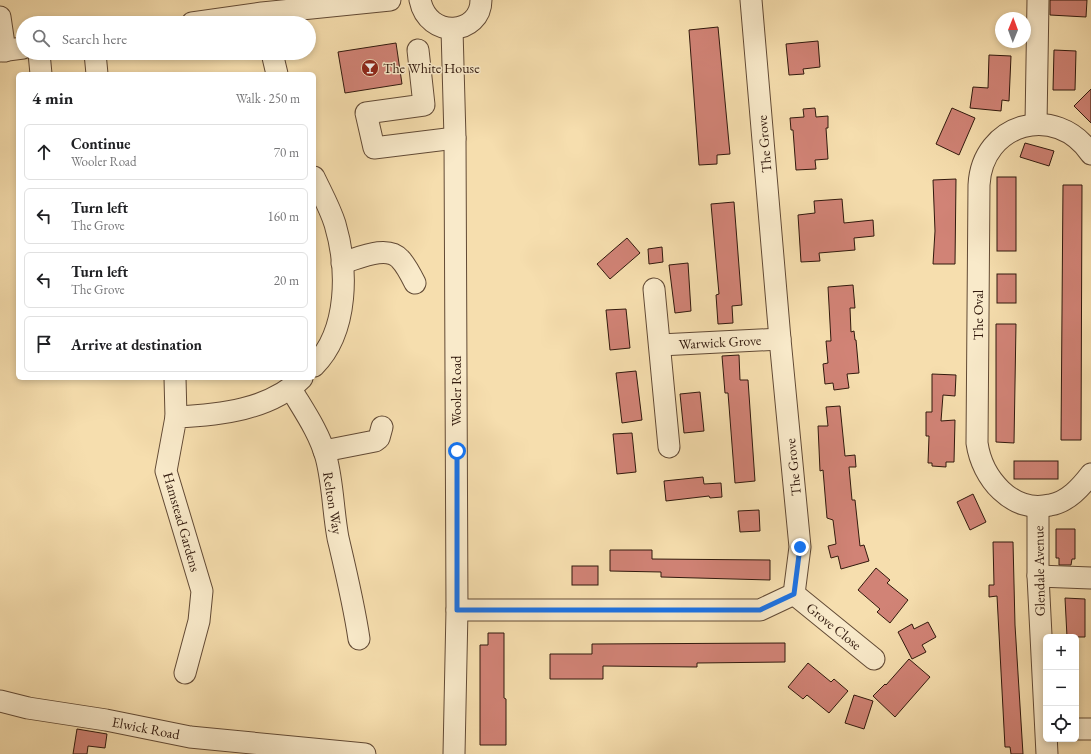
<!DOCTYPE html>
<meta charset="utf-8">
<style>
:root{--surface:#fff;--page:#f2f2f2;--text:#202124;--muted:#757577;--line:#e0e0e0}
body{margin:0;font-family:"EB Garamond",serif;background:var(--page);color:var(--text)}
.controls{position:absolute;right:12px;bottom:12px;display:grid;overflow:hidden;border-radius:6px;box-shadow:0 2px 6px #0003}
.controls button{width:36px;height:36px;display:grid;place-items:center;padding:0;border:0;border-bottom:1px solid var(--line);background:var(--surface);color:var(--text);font:20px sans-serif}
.compass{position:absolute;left:995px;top:12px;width:36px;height:36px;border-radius:50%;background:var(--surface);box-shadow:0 2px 6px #0003;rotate:1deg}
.stop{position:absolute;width:12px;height:12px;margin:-9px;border:3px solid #1a73e8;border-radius:50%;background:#fff}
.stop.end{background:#1a73e8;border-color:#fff;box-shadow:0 1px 4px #0008}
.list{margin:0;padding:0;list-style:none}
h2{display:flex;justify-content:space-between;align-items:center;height:52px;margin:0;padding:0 16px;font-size:17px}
h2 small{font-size:13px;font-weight:400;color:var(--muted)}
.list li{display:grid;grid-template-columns:26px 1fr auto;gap:12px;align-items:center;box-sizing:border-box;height:56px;margin:0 8px 8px;padding:0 8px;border:1px solid var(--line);border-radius:6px}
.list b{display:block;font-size:15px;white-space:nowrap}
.list p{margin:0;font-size:13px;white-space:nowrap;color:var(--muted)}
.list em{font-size:13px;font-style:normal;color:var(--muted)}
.icon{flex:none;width:22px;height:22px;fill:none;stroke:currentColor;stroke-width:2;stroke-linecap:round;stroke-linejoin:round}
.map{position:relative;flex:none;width:1091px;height:754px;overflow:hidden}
.search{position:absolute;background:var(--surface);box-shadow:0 2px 6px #0003;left:16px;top:16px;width:300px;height:44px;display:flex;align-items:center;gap:10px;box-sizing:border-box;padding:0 14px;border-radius:22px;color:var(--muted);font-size:15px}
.panel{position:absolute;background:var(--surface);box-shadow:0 2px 6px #0003;left:16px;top:72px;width:300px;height:308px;border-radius:6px}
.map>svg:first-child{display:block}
.building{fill:#d18376;stroke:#31190d}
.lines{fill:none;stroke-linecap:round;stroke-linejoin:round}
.minor-casing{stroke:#624a35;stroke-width:23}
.minor{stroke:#f9eaca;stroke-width:21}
.route{stroke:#1a73e8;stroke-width:5}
.labels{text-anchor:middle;stroke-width:3;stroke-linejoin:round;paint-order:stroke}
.poi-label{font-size:14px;fill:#31190d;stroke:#f9eaca;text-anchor:start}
.street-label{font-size:14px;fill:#31190d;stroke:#f9eaca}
</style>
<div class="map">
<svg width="1091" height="754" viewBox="0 0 1091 754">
<rect width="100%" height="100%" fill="#f6deae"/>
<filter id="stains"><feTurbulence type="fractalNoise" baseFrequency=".005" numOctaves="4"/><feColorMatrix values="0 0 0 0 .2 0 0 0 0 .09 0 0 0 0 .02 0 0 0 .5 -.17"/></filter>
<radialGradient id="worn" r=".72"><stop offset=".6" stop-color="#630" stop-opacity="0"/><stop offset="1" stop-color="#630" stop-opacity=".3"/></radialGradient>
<g class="building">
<polygon points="1050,0 1087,0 1086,17 1050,15"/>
<polygon points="718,27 730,154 717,155 717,164 699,165 689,30"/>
<polygon points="818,41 820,67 803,69 804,74 789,75 786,44"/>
<polygon points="396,43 402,84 345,93 338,52"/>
<polygon points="1054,50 1076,51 1075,90 1053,90"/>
<polygon points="989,55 1011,56 1009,101 1002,100 1001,111 970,108 973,87 988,88"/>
<polygon points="1091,89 1091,123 1074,106"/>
<polygon points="815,108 816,117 828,116 828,128 826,128 828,159 815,160 816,169 796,170 793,130 791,130 790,118 804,117 803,109"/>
<polygon points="952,108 975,118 959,155 936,144"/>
<polygon points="1025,143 1054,151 1049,166 1020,157"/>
<rect x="997" y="177" width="19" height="74"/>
<polygon points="956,179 955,264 933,264 935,231 933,180"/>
<polygon points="1063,185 1082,185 1081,440 1061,440"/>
<polygon points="842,199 844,223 873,220 874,236 854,238 855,250 819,253 820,261 801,262 798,215 815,213 814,201"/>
<polygon points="734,202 742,305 732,306 733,323 718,324 716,295 719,294 711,204"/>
<polygon points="627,238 640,253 610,279 597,264"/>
<polygon points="662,247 663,262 649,264 648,249"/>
<polygon points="688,263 691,311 675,313 669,265"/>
<rect x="997" y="274" width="19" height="29"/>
<polygon points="853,285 855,308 850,308 851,332 854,331 855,340 856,340 859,373 847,374 849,388 834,390 833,383 825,384 823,364 828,363 826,341 831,341 828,287"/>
<polygon points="626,309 630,348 610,350 606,310"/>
<polygon points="996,324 1016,324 1014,443 996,442"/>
<polygon points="739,355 740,380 748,380 755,481 735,483 728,393 725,393 722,356"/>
<polygon points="636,371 642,420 622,423 616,373"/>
<polygon points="932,374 956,375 955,396 943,395 941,421 955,420 954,462 946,462 946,467 932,466 932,463 928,463 929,436 926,436 926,412 932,412"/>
<polygon points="700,392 704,431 684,433 680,394"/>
<polygon points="840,406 845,456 855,455 856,467 849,467 852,500 855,500 860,546 864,545 869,561 841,569 838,556 831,558 828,546 836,544 833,520 827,518 823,470 820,471 818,426 828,426 826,407"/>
<polygon points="632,433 636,472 617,474 613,434"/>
<rect x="1014" y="461" width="44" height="18"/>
<polygon points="703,477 704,484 721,483 722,497 710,498 709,496 666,501 664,481"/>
<polygon points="973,494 986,522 970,530 957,502"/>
<polygon points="759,510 760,531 740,532 738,511"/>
<polygon points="1056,529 1075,529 1075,559 1072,559 1071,565 1059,565 1059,558 1056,558"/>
<polygon points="993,542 1013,542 1015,625 1023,754 1011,754 1010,747 1005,747 997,596 989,597 989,585 994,585"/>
<polygon points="610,550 652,550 652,559 770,560 770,580 661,577 661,572 610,571"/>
<rect x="572" y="566" width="26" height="19"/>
<polygon points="876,568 890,580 887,583 908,600 890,623 877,612 880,609 858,590"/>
<polygon points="1065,598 1085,599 1085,637 1067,637"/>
<polygon points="928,622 936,637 922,645 926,652 912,659 898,632 912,624 914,629"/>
<polygon points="488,633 504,633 504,698 506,699 506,745 480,745 480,645 488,645"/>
<polygon points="785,643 785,662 697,663 697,667 603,666 603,679 550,679 550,654 592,654 592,644"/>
<polygon points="909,659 930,677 895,717 873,696 885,684 886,685"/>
<polygon points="808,663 831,682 834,679 848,691 829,713 807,695 803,699 788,687"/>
<polygon points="854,695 873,701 864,729 845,723"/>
<polygon points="77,729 107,734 105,748 88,746 87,754 73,754"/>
</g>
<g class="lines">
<defs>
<g id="minor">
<path d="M420 0C428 40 481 35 481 0"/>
<polyline points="0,17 5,51"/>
<polyline points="192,23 262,13 390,0"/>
<polyline points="452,29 455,138 457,610 454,754"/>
<polyline points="418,50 424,105 366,113 374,148 455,138"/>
<polyline points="0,51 23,48"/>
<polyline points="39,53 41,74"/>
<polyline points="95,53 97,74"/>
<polyline points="272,53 277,74"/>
<polyline points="1036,124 1038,0"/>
<path d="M1091 154C1056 102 982 123 979 185L977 443C982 478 1012 514 1050 505 1068 502 1081 487 1091 474"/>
<path d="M314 177C321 192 330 208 335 224 348 268 349 331 314 366"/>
<path d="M342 263C357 259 387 244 400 259 406 265 411 275 415 283"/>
<polyline points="654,289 669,447"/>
<polyline points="660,345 780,339"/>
<polyline points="175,378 176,417"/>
<path d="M291 389C304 411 319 432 326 457 333 483 333 511 338 538 346 572 354 605 359 639"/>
<polyline points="324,451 375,441 379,438 382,427"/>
<polyline points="1038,507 1038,576 1047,754"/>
<polyline points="1038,576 1091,578"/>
<polyline points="794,594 874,659"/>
<polyline points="457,610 760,610 794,594 800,547 780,339 751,0"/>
<path d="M185 673 199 621 202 591 166 471 176 417C219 415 270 410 302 378"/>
<polyline points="0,701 28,708 106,720 190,737 365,754"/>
<polyline points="1076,729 1091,729"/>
</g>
</defs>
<use href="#minor" class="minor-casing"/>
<use href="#minor" class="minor"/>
</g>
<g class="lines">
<polyline class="route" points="457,451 457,610 760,610 794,594 800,547"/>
</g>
<defs>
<symbol id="bar-disc" viewBox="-11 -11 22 22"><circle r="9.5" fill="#8f2418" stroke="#f9eaca"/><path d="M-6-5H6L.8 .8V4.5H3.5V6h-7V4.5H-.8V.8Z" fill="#fff"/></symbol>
</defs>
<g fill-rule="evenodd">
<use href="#bar-disc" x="360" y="58" width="20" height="20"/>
</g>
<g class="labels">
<g class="poi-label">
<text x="383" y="73">The White House</text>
</g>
<g class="street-label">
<text transform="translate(764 144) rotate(-95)" y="5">The Grove</text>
<text transform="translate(978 315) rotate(-90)" y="5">The Oval</text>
<text transform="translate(720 342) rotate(-3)" y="5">Warwick Grove</text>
<text transform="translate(456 391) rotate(-90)" y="5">Wooler Road</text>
<text transform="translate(793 467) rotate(-96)" y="5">The Grove</text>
<text transform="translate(333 503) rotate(81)" y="5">Relton Way</text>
<text transform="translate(182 522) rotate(74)" y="5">Hamstead Gardens</text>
<text transform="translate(1039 571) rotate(-91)" y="5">Glendale Avenue</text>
<text transform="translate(834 626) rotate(39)" y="5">Grove Close</text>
<text transform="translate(146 728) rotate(11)" y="5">Elwick Road</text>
</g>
</g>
<rect width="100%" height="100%" filter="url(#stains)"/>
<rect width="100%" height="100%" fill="url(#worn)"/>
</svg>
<div class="controls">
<button>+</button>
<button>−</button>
<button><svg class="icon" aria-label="locate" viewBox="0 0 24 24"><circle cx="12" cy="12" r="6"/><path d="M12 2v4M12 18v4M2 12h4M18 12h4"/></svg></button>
</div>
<svg class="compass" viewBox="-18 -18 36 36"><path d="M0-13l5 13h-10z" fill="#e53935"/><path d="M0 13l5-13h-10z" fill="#757577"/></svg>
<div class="stop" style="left:457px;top:451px"></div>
<div class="stop end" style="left:800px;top:547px"></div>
<div class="search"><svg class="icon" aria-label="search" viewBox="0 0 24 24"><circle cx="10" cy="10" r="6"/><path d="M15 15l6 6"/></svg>Search here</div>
<section class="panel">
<h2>4 min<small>Walk · 250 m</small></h2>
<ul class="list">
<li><svg class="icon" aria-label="ahead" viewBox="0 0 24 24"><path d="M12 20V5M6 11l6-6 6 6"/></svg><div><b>Continue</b><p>Wooler Road</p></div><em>70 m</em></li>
<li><svg class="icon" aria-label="left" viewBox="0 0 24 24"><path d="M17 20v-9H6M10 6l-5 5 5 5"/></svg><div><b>Turn left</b><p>The Grove</p></div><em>160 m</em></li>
<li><svg class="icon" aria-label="left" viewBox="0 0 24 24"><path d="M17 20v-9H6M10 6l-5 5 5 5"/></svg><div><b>Turn left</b><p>The Grove</p></div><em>20 m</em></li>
<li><svg class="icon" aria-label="arrive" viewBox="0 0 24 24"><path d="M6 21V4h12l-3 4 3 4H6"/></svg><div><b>Arrive at destination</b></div></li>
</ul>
</section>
</div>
